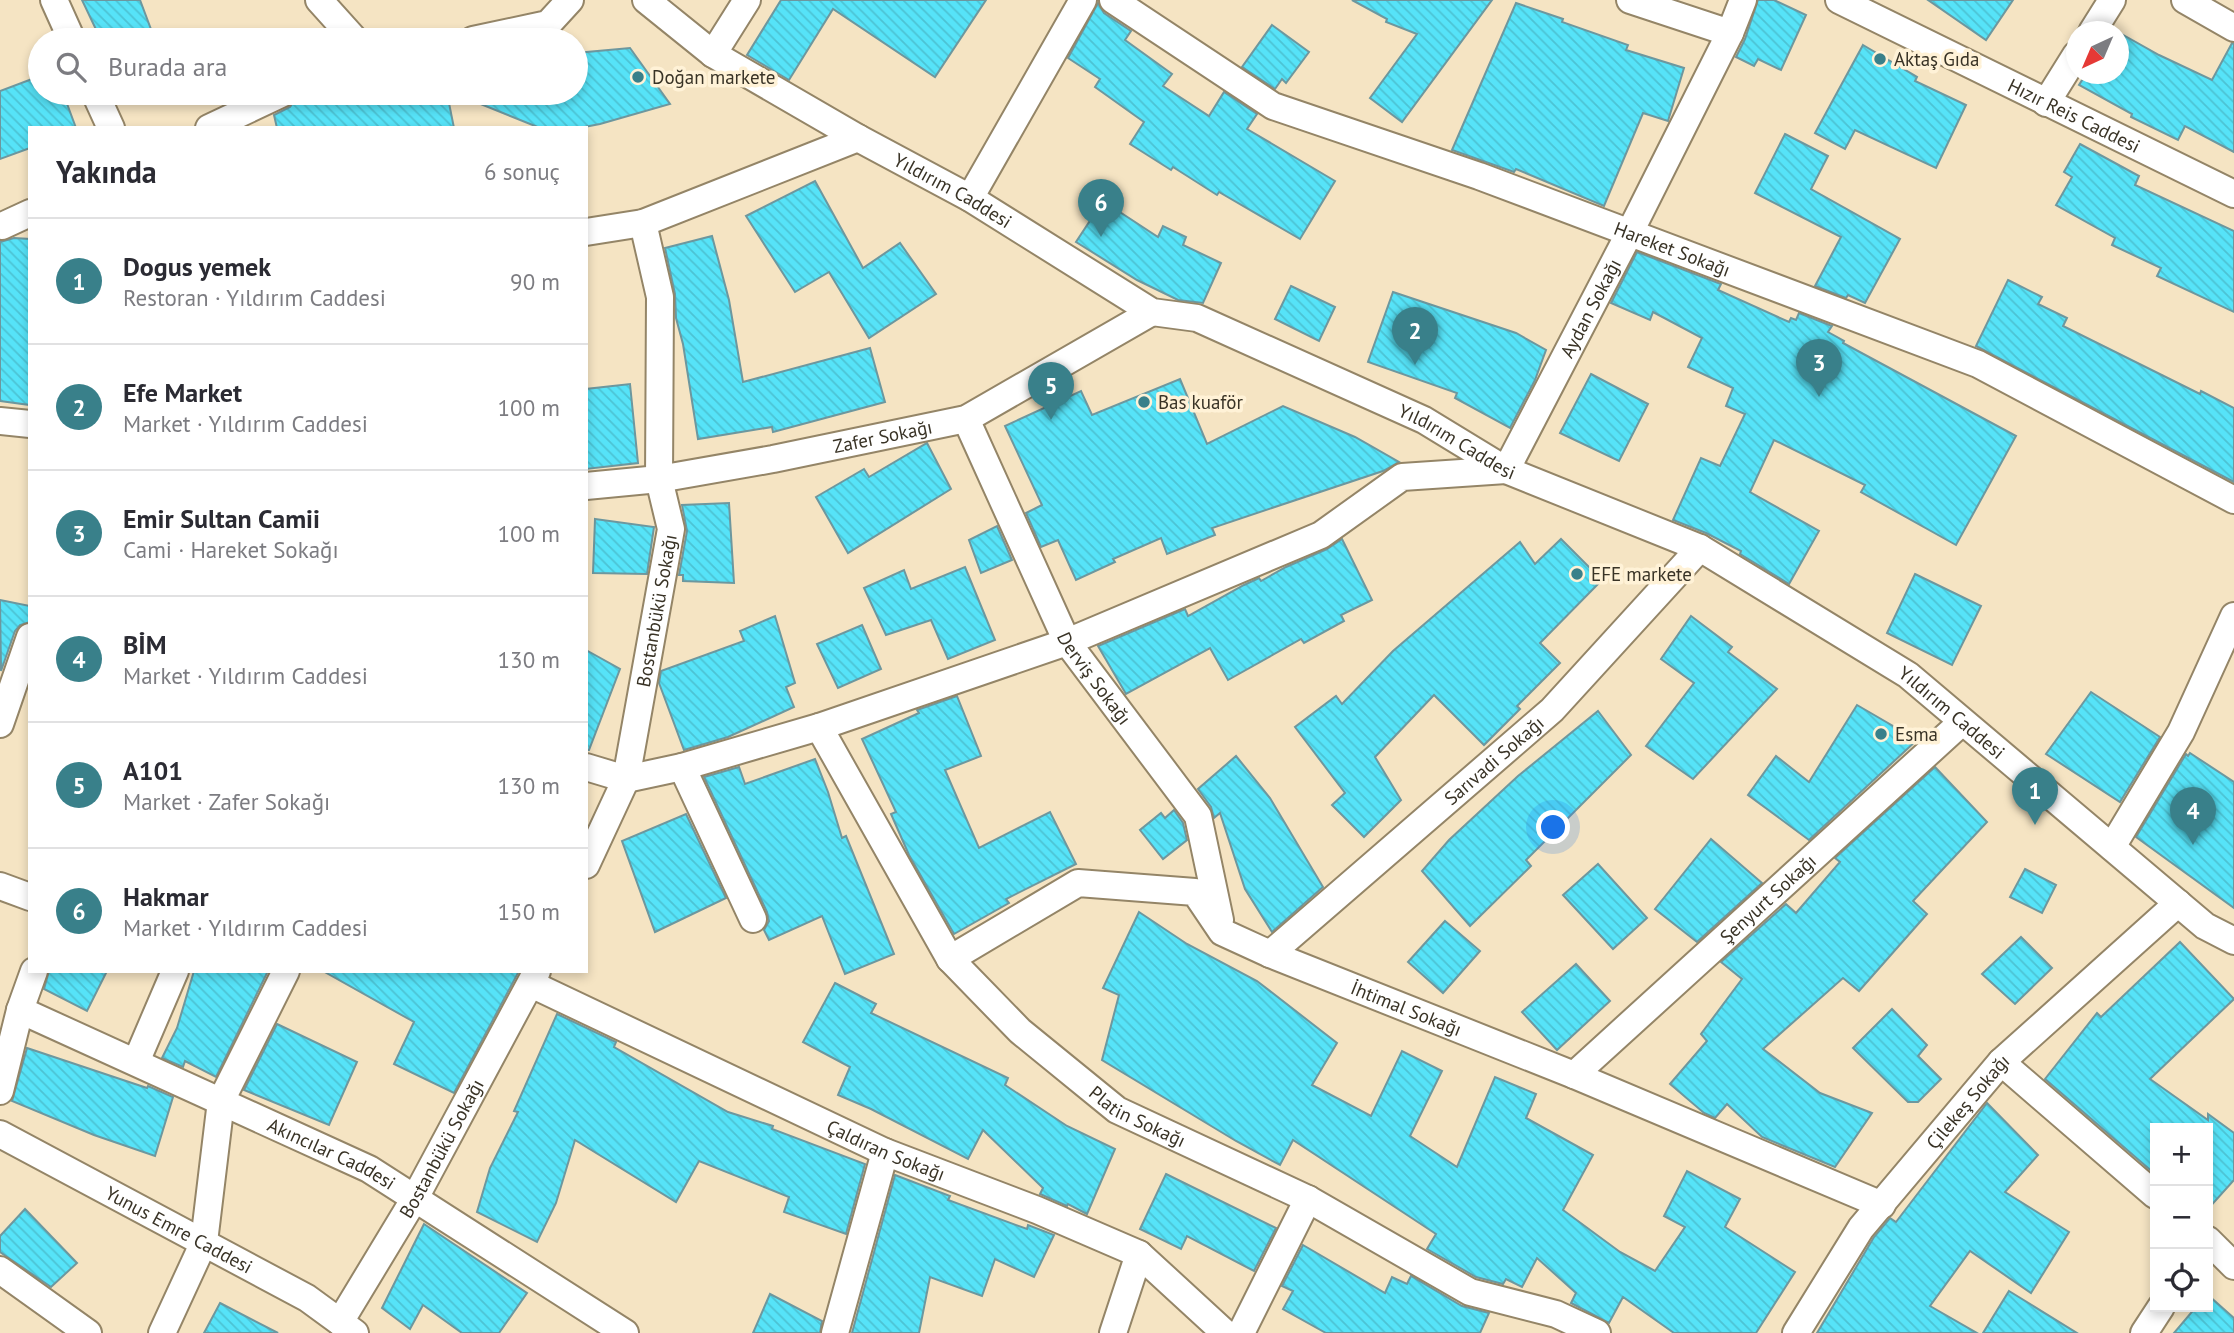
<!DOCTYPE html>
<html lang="tr">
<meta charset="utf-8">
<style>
:root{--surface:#fff;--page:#f2f2f3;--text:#2b2b33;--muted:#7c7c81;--line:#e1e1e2;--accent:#39808a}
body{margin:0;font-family:"PT Sans",sans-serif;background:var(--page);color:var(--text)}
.controls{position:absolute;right:21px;bottom:21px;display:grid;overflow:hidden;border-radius:0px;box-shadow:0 4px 10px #0003}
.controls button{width:63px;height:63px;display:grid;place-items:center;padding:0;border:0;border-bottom:2px solid var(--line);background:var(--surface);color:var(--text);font:35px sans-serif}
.compass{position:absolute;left:2066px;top:21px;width:63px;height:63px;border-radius:50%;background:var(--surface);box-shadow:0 4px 10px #0003;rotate:224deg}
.you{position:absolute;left:1554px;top:828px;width:24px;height:24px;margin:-18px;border:5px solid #fff;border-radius:50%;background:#1a73e8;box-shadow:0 0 0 10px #1a73e833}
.badge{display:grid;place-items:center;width:46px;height:46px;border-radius:50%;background:var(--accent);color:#fff;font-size:23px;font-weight:700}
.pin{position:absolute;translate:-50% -58px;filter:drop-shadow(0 2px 4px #0008)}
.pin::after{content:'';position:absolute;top:37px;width:24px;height:21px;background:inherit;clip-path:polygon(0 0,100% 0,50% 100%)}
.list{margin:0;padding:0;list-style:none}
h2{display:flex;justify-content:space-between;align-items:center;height:91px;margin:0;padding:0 28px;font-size:30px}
h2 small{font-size:23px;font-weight:400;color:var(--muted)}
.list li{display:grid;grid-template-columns:46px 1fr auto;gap:21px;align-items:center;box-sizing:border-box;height:126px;padding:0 28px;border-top:2px solid var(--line)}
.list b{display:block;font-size:26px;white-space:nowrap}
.list p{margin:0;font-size:23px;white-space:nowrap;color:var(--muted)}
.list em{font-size:23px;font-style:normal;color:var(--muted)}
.icon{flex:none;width:38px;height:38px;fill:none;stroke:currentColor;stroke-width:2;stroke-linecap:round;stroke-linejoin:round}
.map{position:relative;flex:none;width:2234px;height:1333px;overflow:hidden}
.search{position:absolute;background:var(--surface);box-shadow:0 4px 10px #0003;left:28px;top:28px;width:560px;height:77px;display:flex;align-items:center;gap:18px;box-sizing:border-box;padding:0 24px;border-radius:38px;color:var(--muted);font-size:26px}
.panel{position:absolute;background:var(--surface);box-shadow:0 4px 10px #0003;left:28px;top:126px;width:560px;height:847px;border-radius:0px}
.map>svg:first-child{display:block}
.building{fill:url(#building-back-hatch);stroke:#6d979e;stroke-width:2}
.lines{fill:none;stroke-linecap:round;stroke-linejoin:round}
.minor-casing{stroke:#948567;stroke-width:30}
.minor{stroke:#fff;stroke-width:26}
.poi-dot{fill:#39808a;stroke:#fff2d7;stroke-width:2.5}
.labels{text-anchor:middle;stroke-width:7;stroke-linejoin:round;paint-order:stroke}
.poi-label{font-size:19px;fill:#393326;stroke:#fff2d7;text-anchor:start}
.street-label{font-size:19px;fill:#393326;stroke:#fff2d7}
</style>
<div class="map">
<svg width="2234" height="1333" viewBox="0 0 2234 1333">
<defs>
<pattern id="building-back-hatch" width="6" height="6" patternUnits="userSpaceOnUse" patternTransform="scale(1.75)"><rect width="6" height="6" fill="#56e3f8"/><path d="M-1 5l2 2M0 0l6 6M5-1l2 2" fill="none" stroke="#4cc3d4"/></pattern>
</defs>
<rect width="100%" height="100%" fill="#f5e4c3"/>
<g class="building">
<polygon points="82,0 140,0 155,40 101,40"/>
<polygon points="781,0 986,0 935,77 833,9 789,80 747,55"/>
<polygon points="1352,0 1492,0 1402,122 1370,98 1417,34 1386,22 1387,19"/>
<polygon points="1758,0 1774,0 1806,15 1781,70 1758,59 1754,66 1736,57 1745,39"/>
<polygon points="1928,0 2013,0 1986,40"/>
<polygon points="1098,3 1104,13 1131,31 1125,40 1172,74 1163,86 1209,116 1224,92 1257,114 1247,129 1335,181 1300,239 1219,192 1217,195 1173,167 1171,170 1130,144 1144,122 1095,87 1100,79 1068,58"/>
<polygon points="1516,3 1563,19 1562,22 1628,45 1626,50 1684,68 1668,121 1643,113 1604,206 1516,169 1514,172 1452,150"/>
<polygon points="1272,25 1309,52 1286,83 1282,79 1275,89 1242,67"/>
<polygon points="2118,32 2159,55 2212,80 2232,43 2234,44 2234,152 2185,126 2178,140 2131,117 2132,114 2079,85 2086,74 2118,74"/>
<polygon points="1863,45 1917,77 1915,81 1966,105 1936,168 1855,130 1845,149 1815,133"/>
<polygon points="630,48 670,104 600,124 579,128 540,128 456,94 576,93 576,53"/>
<polygon points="40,76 40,93 63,93 76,128 30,128 30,148 0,159 0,91"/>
<polygon points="309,93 447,93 454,128 277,128 274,115 290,107 298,96"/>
<polygon points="1785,134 1828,156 1811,189 1900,239 1865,303 1848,295 1846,298 1815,286 1841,237 1755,193"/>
<polygon points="2080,144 2139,176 2135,185 2234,231 2234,312 2157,276 2161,268 2112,245 2115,238 2056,205 2072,177 2064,172"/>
<polygon points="815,181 863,268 900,243 936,294 869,338 829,272 795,292 746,216"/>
<polygon points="1103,201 1158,237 1163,226 1186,237 1183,245 1221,263 1203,303 1178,300 1137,280 1076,242"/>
<polygon points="712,236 729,300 743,382 870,348 885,402 773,432 772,427 698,439 683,344 676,318 675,294 665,248"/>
<polygon points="14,238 30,239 30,405 0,401 0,242"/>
<polygon points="1637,252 1721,284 1718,290 1789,322 1791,318 1796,320 1799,313 1832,326 1828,332 1844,341 1843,343 2016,436 1956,545 1861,492 1865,485 1774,440 1750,492 1819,531 1789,584 1740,554 1741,551 1706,533 1673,520 1701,458 1720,466 1745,414 1726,406 1733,388 1688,367 1702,338 1653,312 1650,320 1611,303"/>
<polygon points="2008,280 2042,297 2038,304 2067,318 2063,326 2200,394 2201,391 2234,408 2234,482 1976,346"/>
<polygon points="1291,286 1335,307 1319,341 1275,319"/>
<polygon points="1393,292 1516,333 1546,350 1535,380 1510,428 1455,398 1457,393 1368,362"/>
<polygon points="1591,374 1648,404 1619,461 1560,433"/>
<polygon points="1180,379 1207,444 1283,406 1355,437 1399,462 1383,471 1212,528 1215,535 1167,554 1161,538 1113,559 1115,562 1076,580 1058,540 1041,547 1026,513 1042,505 1005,426 1081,391 1092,415"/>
<polygon points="630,384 638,463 586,469 586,389"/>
<polygon points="927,443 951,489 848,553 816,497 864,469 869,477"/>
<polygon points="729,503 734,583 683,581 683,575 679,575 687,531 682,505"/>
<polygon points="595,519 654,527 647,574 593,573"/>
<polygon points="997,526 1012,560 981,573 969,540"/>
<polygon points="1342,539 1372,600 1341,615 1344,621 1304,643 1301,639 1228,680 1210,648 1126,694 1098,646 1185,609 1188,616 1244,585 1259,578 1261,581 1286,567 1327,549"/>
<polygon points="1561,539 1602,580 1540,643 1560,663 1517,706 1520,709 1484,745 1434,695 1375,757 1401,800 1364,837 1332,805 1345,793 1295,727 1336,696 1342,704 1393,651 1520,542 1535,564"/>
<polygon points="965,567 995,640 948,659 931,620 886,635 864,588 904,570 911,589"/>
<polygon points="1915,574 1981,606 1952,665 1887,633"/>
<polygon points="0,600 30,606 30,622 20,625 15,631 1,671"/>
<polygon points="775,616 795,683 786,687 794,707 728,737 684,750 659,683 661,671 744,641 740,631"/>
<polygon points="1691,616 1732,647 1728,652 1777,689 1693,779 1646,746 1694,683 1661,659"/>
<polygon points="862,625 881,669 838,688 817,644"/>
<polygon points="586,650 620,669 589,750 586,750"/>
<polygon points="2091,692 2160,737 2120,802 2046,754"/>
<polygon points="957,696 981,756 945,770 979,848 1050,812 1076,864 1006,899 1009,903 954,934 909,855 891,814 896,812 862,739 919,713 917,710"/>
<polygon points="1857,705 1917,740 1809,840 1748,795 1776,756 1809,782"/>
<polygon points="1598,711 1631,755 1526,860 1531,866 1470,926 1422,871 1449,840 1518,776"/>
<polygon points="2190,753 2234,782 2234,908 2136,837 2186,754 2188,756"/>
<polygon points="1236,756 1270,798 1323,887 1272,932 1245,889 1220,813 1214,818 1211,807 1198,789"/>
<polygon points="815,759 828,792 842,838 846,836 894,954 845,974 822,916 769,940 764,930 769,921 767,912 704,777 739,767 745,784"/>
<polygon points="1935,767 1987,822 1913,901 1927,914 1859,991 1843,978 1763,1049 1820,1093 1872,1113 1835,1167 1762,1137 1727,1104 1715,1118 1704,1113 1670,1084 1707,1041 1701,1034 1742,979 1721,962 1786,904 1796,913 1840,862 1835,858"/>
<polygon points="1174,810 1183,823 1187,840 1163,859 1140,830 1161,813 1165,818"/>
<polygon points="686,814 726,898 655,932 622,841"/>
<polygon points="1711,839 1762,883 1697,942 1655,909"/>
<polygon points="1598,864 1647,918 1613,949 1563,895"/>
<polygon points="2025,869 2056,885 2042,913 2010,897"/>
<polygon points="1139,912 1187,944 1257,981 1337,1043 1312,1085 1371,1116 1402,1051 1442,1071 1410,1136 1457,1167 1495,1077 1536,1094 1526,1118 1593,1155 1563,1210 1620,1252 1655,1271 1685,1227 1664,1216 1687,1171 1740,1199 1725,1227 1795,1272 1756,1333 1674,1333 1623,1297 1609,1323 1571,1303 1576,1293 1537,1258 1522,1287 1506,1279 1503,1284 1476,1277 1427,1249 1436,1234 1293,1140 1280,1165 1236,1141 1102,1060 1119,995 1103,988"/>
<polygon points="1445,921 1480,951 1443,993 1408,962"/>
<polygon points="2021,937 2052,968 2015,1004 1982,974"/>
<polygon points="2180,942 2234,999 2150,1079 2208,1120 2208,1114 2234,1133 2234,1180 2208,1209 2208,1128 2155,1128 2155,1174 2045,1079 2097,1013 2101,1017"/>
<polygon points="1576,964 1610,1001 1557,1050 1522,1012"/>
<polygon points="49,971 107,971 87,1011 44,989"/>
<polygon points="194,971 268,971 216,1077 185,1061 183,1067 162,1058 177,1028"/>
<polygon points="323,971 519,971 454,1093 394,1064 414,1022"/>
<polygon points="835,983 876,1004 871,1013 1008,1078 1005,1085 1067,1126 1115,1149 1087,1214 1068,1204 1067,1206 1040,1194 1043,1188 983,1130 968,1159 871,1109 838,1095 850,1067 803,1042"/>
<polygon points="1892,1009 1927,1045 1918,1056 1941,1079 1918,1102 1908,1102 1853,1048"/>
<polygon points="557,1014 616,1042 614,1047 728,1112 773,1126 772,1129 865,1164 846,1234 784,1212 789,1197 699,1161 676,1202 575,1140 556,1203 537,1242 477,1212 490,1168 518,1112 514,1111"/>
<polygon points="277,1024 357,1062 329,1125 244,1090"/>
<polygon points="27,1048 147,1088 148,1086 173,1097 155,1156 94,1135 12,1101"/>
<polygon points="1987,1103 2038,1155 2005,1192 2069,1232 2031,1293 1970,1251 1930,1306 1977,1333 1817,1333 1874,1237 1890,1218 1896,1222"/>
<polygon points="1166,1174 1276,1228 1254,1271 1187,1236 1181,1249 1140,1229"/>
<polygon points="895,1175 950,1196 948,1200 1027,1229 1028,1225 1054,1235 1034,1277 995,1259 982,1296 930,1277 919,1333 852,1333"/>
<polygon points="25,1209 77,1263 51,1287 0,1252 0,1236"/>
<polygon points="424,1224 527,1293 499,1333 462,1333 423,1305 410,1329 382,1308"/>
<polygon points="1303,1245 1385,1293 1392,1277 1407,1284 1411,1276 1462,1306 1489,1313 1480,1333 1326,1333 1283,1309 1293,1291 1282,1286"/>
<polygon points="2009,1291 2077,1333 1983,1333"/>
<polygon points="770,1294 822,1321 820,1333 753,1333"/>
<polygon points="2208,1295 2234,1318 2234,1333 2174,1333 2196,1307 2208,1307"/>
<polygon points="220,1303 278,1333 204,1333"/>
</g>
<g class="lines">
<defs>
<g id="minor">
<polyline points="54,0 72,40"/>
<polyline points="319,0 355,40"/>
<path id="s1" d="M646 0 713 54 858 138 970 198 1152 312 1197 318 1424 420 1506 470 1700 548 1908 675 2205 926 2234 941"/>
<path id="s2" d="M1113 0 1273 106 1479 176 1978 364 2234 500"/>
<polyline points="1630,0 1730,33 1743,0"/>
<path id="s3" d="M1839 0 2234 194"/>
<polyline points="2185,0 2234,28"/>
<polyline points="2092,32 2112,0"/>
<polyline points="473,40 548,24 570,0"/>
<polyline points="713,54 747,0"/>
<polyline points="95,93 111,128"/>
<polyline points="2046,103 2076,55"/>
<polyline points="209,128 283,93"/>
<polyline points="970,198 1083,0"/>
<polyline points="2,226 30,213"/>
<polyline points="586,232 643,223 858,138"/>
<path id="s4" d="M966 419 1067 642 1198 816 1220 920"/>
<polyline points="0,421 30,424"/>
<path id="s5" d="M586 486 659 479 773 459 966 419 1152 312"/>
<polyline points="0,724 30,637"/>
<path id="s6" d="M819 727 950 959 1020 1031 1117 1110 1308 1199 1470 1292 1556 1314 1597 1333"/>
<path id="s7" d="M586 767 626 779 682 767 819 727 1067 642 1321 535 1402 477 1506 470 1630 232 1730 33"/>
<polyline points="682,767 753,919"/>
<polyline points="2112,847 2181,732 2234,616"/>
<path id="s8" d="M586 865 626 779 671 529 659 479 660 297 643 223"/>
<polyline points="0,886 30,897"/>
<path id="s9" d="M1270 954 1552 710 1700 548"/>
<path id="s10" d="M950 959 1078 883 1195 892 1222 932 1270 954 1574 1075 1882 1205"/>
<path id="s11" d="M531 984 885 1152 1037 1210 1139 1254 1225 1333"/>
<path id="s12" d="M20 1010 369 1169 625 1333"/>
<polyline points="136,1062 175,971"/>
<polyline points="2001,1062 2155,1195"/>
<path id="s13" d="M1574 1075 1962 722"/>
<polyline points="0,1091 20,1010 34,971"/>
<path id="s14" d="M0 1134 307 1298 355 1333"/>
<polyline points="2208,1240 2234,1266"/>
<polyline points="0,1270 88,1333"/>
<path id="s15" d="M340 1322 415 1198 537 971"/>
<polyline points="162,1333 204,1242 221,1101 286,971"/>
<polyline points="835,1333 885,1152"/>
<polyline points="1113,1333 1139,1254"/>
<polyline points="1241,1333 1308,1199"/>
<path id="s16" d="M1796 1333 1861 1228 2001 1062 2178 903"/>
<polyline points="2144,1333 2161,1307"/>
</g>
</defs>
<use href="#minor" class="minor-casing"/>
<use href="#minor" class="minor"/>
</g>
<g class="poi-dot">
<circle cx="1880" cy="59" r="7"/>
<circle cx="638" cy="77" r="7"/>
<circle cx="1144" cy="402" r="7"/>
<circle cx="1577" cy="574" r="7"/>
<circle cx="1881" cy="734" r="7"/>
</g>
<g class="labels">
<g class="poi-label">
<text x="1894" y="66">Aktaş Gıda</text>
<text x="652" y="84">Doğan markete</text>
<text x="1158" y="409">Bas kuaför</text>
<text x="1591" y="581">EFE markete</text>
<text x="1895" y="741">Esma</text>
</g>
<g class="street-label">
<text dy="7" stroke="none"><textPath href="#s3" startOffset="262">Hızır Reis Caddesi</textPath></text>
<text dy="7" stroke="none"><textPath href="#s1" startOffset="362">Yıldırım Caddesi</textPath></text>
<text dy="7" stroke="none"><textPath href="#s2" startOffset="616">Hareket Sokağı</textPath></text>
<text dy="7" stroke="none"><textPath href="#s7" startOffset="1166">Aydan Sokağı</textPath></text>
<text dy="7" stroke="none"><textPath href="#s5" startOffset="301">Zafer Sokağı</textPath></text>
<text dy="7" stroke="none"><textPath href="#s1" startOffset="929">Yıldırım Caddesi</textPath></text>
<text dy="7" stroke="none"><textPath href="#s8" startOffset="266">Bostanbükü Sokağı</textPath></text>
<text dy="7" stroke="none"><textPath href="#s4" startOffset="290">Derviş Sokağı</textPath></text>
<text dy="7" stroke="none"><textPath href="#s1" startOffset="1496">Yıldırım Caddesi</textPath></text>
<text dy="7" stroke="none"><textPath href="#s9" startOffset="296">Sarıvadi Sokağı</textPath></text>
<text dy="7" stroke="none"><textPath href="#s13" startOffset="262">Şenyurt Sokağı</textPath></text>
<text dy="7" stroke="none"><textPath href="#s10" startOffset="514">İhtimal Sokağı</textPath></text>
<text dy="7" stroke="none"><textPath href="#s16" startOffset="289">Çilekeş Sokağı</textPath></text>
<text dy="7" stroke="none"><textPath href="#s6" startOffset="513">Platin Sokağı</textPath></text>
<text dy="7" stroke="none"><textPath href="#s15" startOffset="201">Bostanbükü Sokağı</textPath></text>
<text dy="7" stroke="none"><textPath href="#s11" startOffset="392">Çaldıran Sokağı</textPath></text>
<text dy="7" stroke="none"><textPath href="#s12" startOffset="343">Akıncılar Caddesi</textPath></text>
<text dy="7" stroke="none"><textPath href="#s14" startOffset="203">Yunus Emre Caddesi</textPath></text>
</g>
</g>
</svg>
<div class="controls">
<button>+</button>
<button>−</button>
<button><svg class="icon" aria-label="locate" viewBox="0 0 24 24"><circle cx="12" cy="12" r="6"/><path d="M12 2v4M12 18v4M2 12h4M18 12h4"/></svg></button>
</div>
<svg class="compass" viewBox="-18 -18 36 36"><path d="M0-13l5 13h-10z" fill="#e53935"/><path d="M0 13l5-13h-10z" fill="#7c7c81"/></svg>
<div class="you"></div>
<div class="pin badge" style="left:2035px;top:825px">1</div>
<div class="pin badge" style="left:1415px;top:365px">2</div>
<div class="pin badge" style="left:1819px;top:397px">3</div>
<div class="pin badge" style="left:2193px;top:845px">4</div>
<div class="pin badge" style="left:1051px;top:420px">5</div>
<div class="pin badge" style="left:1101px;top:237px">6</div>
<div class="search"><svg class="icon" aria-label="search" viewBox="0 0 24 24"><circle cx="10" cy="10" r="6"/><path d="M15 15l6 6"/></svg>Burada ara</div>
<section class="panel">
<h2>Yakında<small>6 sonuç</small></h2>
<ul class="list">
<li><span class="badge">1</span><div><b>Dogus yemek</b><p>Restoran · Yıldırım Caddesi</p></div><em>90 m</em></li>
<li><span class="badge">2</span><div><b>Efe Market</b><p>Market · Yıldırım Caddesi</p></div><em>100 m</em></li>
<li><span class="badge">3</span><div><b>Emir Sultan Camii</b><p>Cami · Hareket Sokağı</p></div><em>100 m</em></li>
<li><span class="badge">4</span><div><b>BİM</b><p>Market · Yıldırım Caddesi</p></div><em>130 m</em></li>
<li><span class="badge">5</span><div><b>A101</b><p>Market · Zafer Sokağı</p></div><em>130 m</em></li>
<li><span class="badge">6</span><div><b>Hakmar</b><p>Market · Yıldırım Caddesi</p></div><em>150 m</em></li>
</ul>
</section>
</div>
